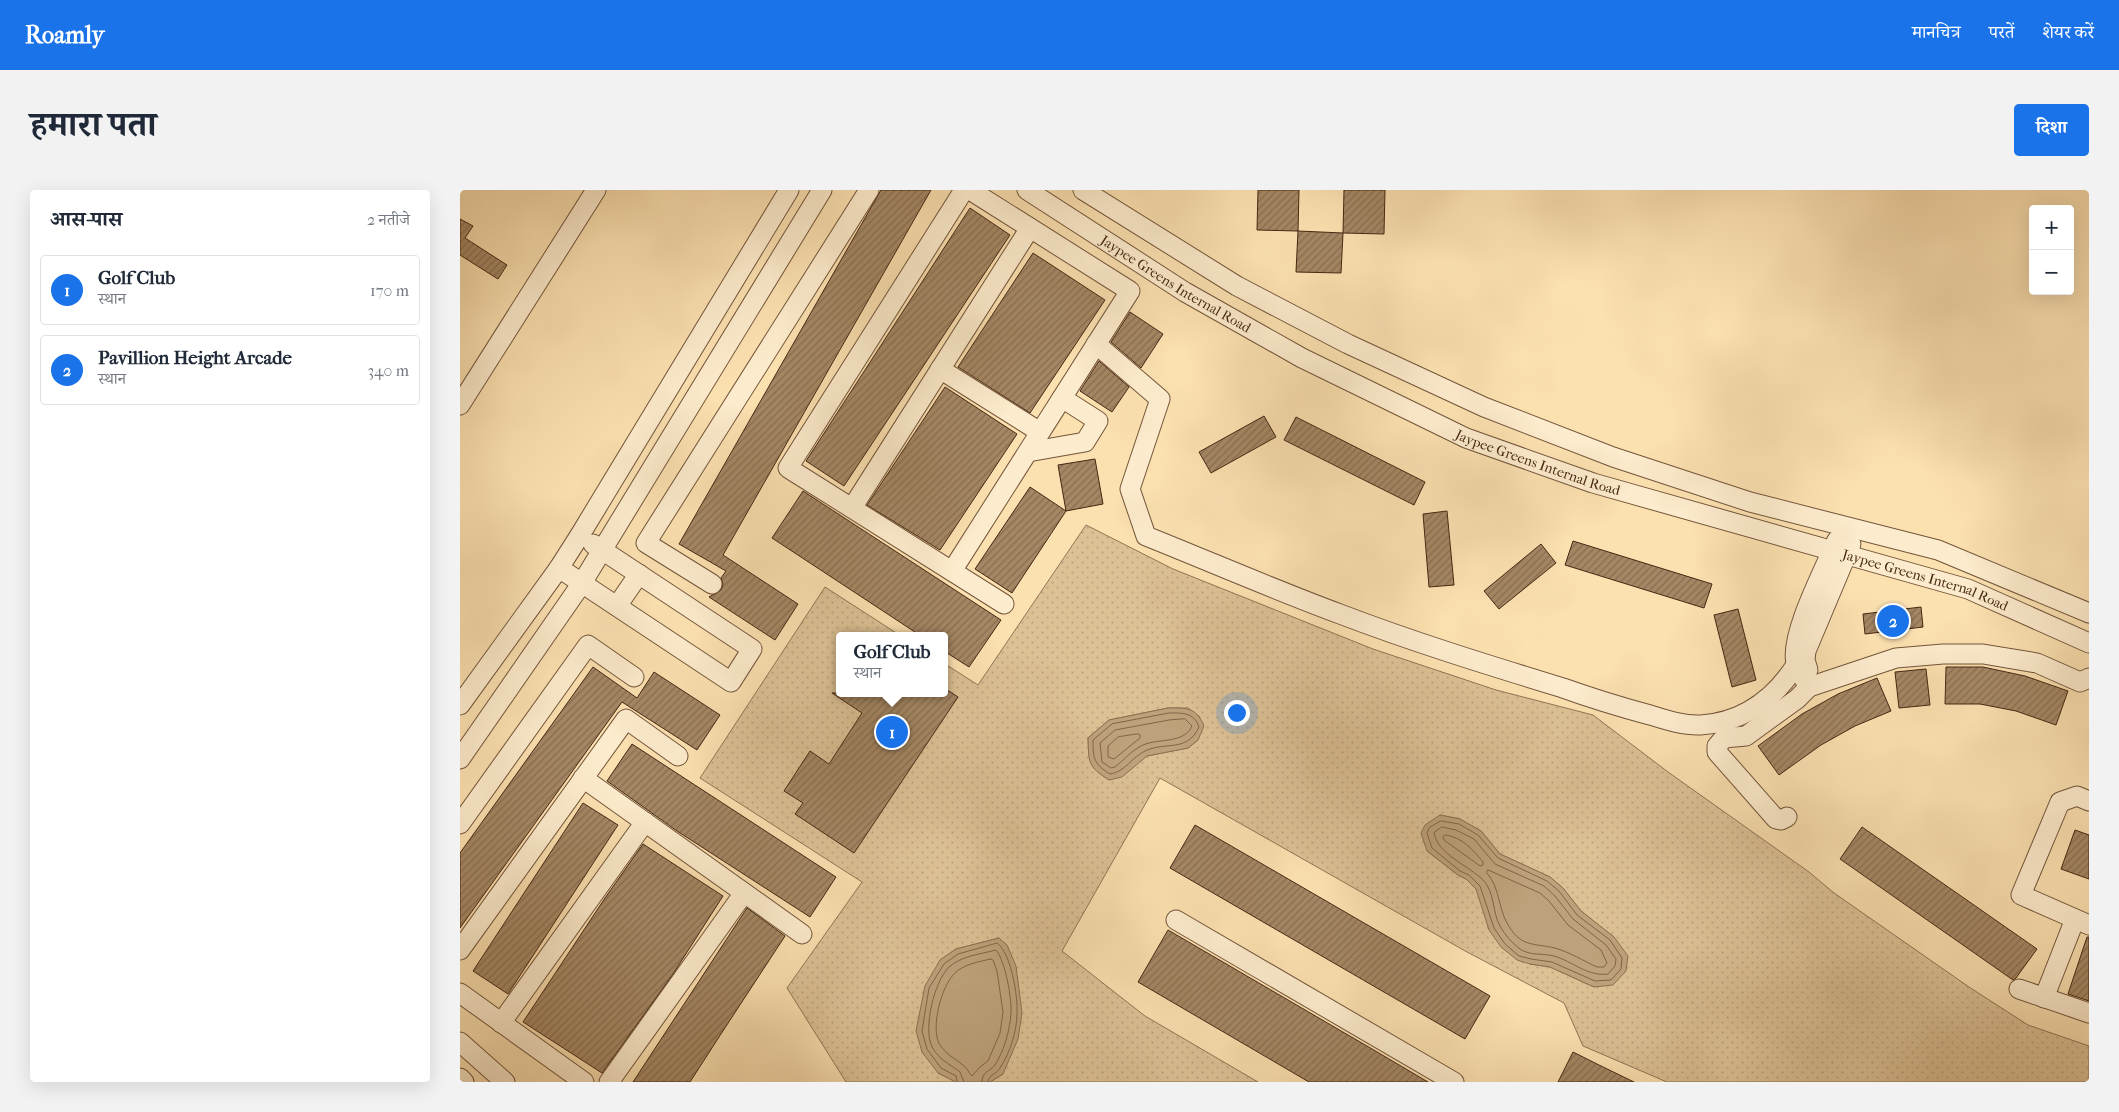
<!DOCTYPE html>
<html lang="hi">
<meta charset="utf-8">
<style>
:root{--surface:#fff;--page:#f2f2f3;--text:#1f2937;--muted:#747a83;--line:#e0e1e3;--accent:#1a73e8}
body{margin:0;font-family:"IM FELL French Canon","Noto Serif Devanagari",serif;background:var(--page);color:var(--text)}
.controls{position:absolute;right:15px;top:15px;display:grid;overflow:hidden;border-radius:5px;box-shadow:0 5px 20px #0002}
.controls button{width:45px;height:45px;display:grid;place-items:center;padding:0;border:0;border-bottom:1px solid var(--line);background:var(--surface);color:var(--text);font:25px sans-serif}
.you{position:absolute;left:776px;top:522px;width:18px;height:18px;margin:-12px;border:4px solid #fff;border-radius:50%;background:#1a73e8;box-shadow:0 0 0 8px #1a73e833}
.badge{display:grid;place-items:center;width:32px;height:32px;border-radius:50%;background:var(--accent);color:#fff;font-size:16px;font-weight:700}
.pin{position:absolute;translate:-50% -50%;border:2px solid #fff;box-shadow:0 1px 5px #0006}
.popup{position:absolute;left:376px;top:442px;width:112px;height:65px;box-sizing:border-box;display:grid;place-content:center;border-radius:5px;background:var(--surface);filter:drop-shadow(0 1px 4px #0005);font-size:16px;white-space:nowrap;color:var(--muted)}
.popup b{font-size:19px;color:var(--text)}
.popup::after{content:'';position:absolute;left:50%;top:100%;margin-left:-10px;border:10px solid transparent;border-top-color:var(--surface)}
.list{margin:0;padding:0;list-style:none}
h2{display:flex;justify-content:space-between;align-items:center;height:65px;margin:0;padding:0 20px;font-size:21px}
h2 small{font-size:16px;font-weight:400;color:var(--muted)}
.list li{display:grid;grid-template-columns:32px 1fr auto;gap:15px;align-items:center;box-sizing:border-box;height:70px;margin:0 10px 10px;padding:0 10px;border:1px solid var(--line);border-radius:5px}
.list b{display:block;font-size:19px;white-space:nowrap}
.list p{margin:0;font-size:16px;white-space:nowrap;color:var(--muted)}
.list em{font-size:16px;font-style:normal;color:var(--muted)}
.map{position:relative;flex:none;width:1629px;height:892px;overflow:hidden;border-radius:5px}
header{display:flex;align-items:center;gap:30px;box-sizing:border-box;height:70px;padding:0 25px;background:var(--accent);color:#fff}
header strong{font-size:24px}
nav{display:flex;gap:28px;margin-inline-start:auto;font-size:18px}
.intro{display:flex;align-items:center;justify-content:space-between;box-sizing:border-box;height:120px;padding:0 30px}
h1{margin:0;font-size:35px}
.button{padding:12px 22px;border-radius:5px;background:var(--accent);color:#fff;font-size:18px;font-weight:700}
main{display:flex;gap:30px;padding:0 30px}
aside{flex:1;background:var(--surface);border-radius:5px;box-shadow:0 5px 20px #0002}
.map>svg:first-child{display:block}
.grass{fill:url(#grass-dots);stroke:#917454;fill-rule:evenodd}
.water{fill:#bda17a;stroke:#8d7050}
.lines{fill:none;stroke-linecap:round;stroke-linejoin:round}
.shore{stroke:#826446;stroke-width:1}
.building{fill:url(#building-hatch);stroke:#462712}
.minor-casing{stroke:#73553a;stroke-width:21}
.minor{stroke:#fcebcc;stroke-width:19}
.labels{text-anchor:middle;stroke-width:4;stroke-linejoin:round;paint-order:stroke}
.street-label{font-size:14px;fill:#462712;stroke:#fcebcc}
</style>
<header>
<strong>Roamly</strong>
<nav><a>मानचित्र</a><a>परतें</a><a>शेयर करें</a></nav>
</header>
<div class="intro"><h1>हमारा पता</h1><a class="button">दिशा</a></div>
<main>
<aside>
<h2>आस-पास<small>2 नतीजे</small></h2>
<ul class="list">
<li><span class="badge">1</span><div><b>Golf Club</b><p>स्थान</p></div><em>170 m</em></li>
<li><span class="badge">2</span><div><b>Pavillion Height Arcade</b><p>स्थान</p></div><em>340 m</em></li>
</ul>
</aside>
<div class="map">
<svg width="1629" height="892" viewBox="0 0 1629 892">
<defs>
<pattern id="grass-dots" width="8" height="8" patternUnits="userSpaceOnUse" patternTransform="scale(1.25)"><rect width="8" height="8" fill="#dcc195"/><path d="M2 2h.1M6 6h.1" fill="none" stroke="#bea67f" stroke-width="1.8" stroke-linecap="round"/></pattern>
<pattern id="building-hatch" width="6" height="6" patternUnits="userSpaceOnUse" patternTransform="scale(1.25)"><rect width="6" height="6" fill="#a48764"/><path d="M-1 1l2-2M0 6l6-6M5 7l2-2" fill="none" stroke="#876e51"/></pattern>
</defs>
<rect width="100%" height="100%" fill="#fbe0b0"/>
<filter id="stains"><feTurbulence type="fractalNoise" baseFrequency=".004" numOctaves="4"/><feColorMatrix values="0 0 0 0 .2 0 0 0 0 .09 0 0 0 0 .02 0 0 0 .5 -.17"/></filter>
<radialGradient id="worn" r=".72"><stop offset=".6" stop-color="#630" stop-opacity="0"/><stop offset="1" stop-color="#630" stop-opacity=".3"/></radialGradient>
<path class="grass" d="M626 335 713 379 913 459 1036 500 1133 525 1208 582 1349 682 1374 703 1509 797 1568 835 1629 856V892H1207L1123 856 1104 813 1007 762 700 588 602 761 685 826 798 892H530L543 884 539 748 496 759 480 770 478 883 496 892H386L327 798 402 692 240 588 365 397 441 446H380V503H484L485 474 518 495ZM708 518H728L740 527 738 550 728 558 687 566 649 590C629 576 629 572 628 548L649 530ZM980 625 1000 629 1021 641 1040 664 1090 687 1103 698 1121 721 1154 747 1134 797 1090 777 1070 774 1022 713 1016 699 1006 689 998 685 967 661Z"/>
<g class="water">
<path d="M708 518C727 518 736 517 744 536L738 550 728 558 687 566 662 587 649 590C627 576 629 573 628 548L649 530Z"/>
<polygon points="980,625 1000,629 1021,641 1040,664 1090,687 1103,698 1121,721 1154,747 1168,766 1166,781 1153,795 1134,797 1090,777 1070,774 1057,770 1041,757 1029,740 1016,699 1006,689 998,685 967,661 961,643 965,635"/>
<polygon points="539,748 547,755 556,776 562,823 558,849 543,884 530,892 496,892 478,883 462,862 456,841 465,796 480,770 496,759"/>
</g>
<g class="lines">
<g class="shore">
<path d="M709 523C722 523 734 522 739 537 727 563 706 551 685 561 672 567 665 582 650 584 634 574 633 569 633 550L652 534Z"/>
<path d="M725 529 732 536C724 554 699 548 683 555 672 560 664 570 655 577L651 578 642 572 640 553 655 540 709 530Z"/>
<polygon points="678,544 680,545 680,548 654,569 648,567 648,556 658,547"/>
<polygon points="981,631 999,634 1018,645 1038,668 1087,691 1099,701 1117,725 1150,750 1162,768 1161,779 1151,790 1135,791 1092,772 1071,769 1059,766 1045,754 1034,738 1020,696 1009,685 1000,681 972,658 967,643 969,638"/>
<path d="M982 637 996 640 1014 649 1035 674 1084 696 1095 706 1113 729 1146 755 1156 769 1155 776 1148 784C1128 787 1112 771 1094 766 1083 763 1070 766 1060 759 1052 753 1045 745 1040 736 1032 722 1035 702 1023 690 1008 675 978 665 974 643Z"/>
<path d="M986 645C1003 648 1012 659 1023 672V675L1020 676 984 650 983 647Z"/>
<path d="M1028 680 1080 703 1089 711 1108 735 1141 760 1147 773 1144 777H1137C1124 771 1109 762 1095 758 1072 753 1060 757 1047 733 1038 717 1040 698 1027 683Z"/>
<path d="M530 769 533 770 537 781 543 822 540 843 528 871 520 877 512 886C509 883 507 878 503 875 494 868 487 865 480 855 470 839 481 796 495 783 504 774 519 772 530 769Z"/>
<path d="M497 892 496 886 481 878 467 859 462 841 469 798 484 774 498 764 537 753C551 763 558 806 557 823 557 841 550 863 540 878 536 885 529 884 528 892"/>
<path d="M504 892 500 882C490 874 479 870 472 857 463 838 474 792 489 777 501 766 521 764 536 760 545 770 552 809 551 823 550 840 544 861 535 875 530 882 522 881 522 892"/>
</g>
</g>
<g class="building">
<polygon points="421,0 471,0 263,365 338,414 315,450 249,407 261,400 263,394 261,388 266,381 219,354"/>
<polygon points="798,0 839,0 838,41 797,40"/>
<polygon points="884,0 925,0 924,44 883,43"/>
<polygon points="510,18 550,45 384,296 346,271"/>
<polygon points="0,29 13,36 5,48 47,75 38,89 0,65"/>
<polygon points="838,41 883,43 881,83 836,82"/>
<polygon points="573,63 645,110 570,223 498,177"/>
<polygon points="670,122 703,144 681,178 651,152"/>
<polygon points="639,171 669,197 652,222 620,201"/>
<polygon points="485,197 557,244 480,360 407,315"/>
<polygon points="804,226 816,247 751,283 739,262"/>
<polygon points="836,227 965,292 954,315 824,250"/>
<polygon points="635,269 643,314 606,321 598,275"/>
<polygon points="570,297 606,321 552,403 515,379"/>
<polygon points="343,301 541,430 509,477 484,461 484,446 461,446 312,348"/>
<polygon points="987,321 994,395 969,397 963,324"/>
<polygon points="1113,351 1252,394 1244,418 1105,375"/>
<polygon points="1081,354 1096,373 1039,419 1024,401"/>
<polygon points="1461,417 1463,437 1405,444 1403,424"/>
<polygon points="1278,419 1296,490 1272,497 1254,425"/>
<polygon points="133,477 177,508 194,482 260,525 237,560 162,512 0,738 0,663"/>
<polygon points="1486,477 1523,477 1565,486 1608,501 1596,535 1556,521 1520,514 1485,514"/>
<polygon points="1466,479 1470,515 1439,518 1435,482"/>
<polygon points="1417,488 1431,521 1395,536 1361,555 1319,585 1298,556 1342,524 1378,504"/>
<polygon points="484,498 498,507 394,663 335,624 343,613 324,601 350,561 369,574 402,523 372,503 484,503"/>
<polygon points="172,554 376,687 350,727 217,641 147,591"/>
<polygon points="123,613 158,635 48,804 13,781"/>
<polygon points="735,635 1030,806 1005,849 710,678"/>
<polygon points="1402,637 1577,759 1556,788 1553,790 1380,669"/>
<polygon points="1615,640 1629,645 1629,689 1601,679"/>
<polygon points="183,654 263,706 213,784 142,883 63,832 145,708"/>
<polygon points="287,718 325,746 259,847 230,892 173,892"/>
<polygon points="708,740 912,859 968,892 849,892 678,792"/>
<polygon points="1627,747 1629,747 1629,811 1608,804"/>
<polygon points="1113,862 1139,875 1174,892 1098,892"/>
</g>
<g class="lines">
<defs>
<g id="minor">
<polyline points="504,0 328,278 544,414"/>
<path id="s1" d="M567 0 725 102 842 168 1006 248 1133 293 1508 399 1629 453"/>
<polyline points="623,0 777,96 888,154 1024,217 1153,267 1290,312 1478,360 1629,423"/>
<path d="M636 154 700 209 670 299 686 346C751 372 815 400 880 424 953 452 1028 475 1103 498 1131 508 1160 517 1190 525 1206 530 1224 536 1241 535 1283 532 1314 509 1336 475"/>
<polyline points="480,179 580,242"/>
<polyline points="0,215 136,0"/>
<polyline points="568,262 625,252 638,231 602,208"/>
<polyline points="392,318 570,38"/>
<polyline points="99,378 271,492 292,459 133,354"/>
<polyline points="492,381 670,101 510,0"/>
<polyline points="252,394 186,353 409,0"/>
<polyline points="157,416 179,384"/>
<polyline points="1348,480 1345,470 1346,461 1391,354"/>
<polyline points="1349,497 1436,468 1483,464 1523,464 1577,473 1620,492 1629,488"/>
<polyline points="0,515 99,378 120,345 329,0"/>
<polyline points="0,569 122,393 362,0"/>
<polyline points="123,588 342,744"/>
<polyline points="1629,611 1617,606 1600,612 1561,705 1629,735"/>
<path d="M1327 627 1321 630 1316 629 1257 562V556L1264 548 1286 546 1337 509 1349 497C1345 490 1338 481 1336 473 1329 446 1365 378 1377 350"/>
<polyline points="0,634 128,455 174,487"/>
<polyline points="716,730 994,892"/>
<polyline points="0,760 166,529 218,566"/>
<polyline points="1559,799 1629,823"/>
<polyline points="0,803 124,892"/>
<polyline points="1584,808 1615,729"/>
<polyline points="41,833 185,632"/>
<polyline points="0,852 45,892"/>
<polyline points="0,888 4,892"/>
<polyline points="149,892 284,703"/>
</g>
</defs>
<use href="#minor" class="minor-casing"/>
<use href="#minor" class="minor"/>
</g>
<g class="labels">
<g class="street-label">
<text dy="5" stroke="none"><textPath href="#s1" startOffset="176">Jaypee Greens Internal Road</textPath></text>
<text dy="5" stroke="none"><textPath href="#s1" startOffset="581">Jaypee Greens Internal Road</textPath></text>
<text dy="5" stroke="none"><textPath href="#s1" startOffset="986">Jaypee Greens Internal Road</textPath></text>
</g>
</g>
<rect width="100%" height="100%" filter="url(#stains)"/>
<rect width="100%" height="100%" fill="url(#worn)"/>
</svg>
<div class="controls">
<button>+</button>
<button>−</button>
</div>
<div class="you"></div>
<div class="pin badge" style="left:432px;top:542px">1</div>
<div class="popup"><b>Golf Club</b>स्थान</div>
<div class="pin badge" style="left:1433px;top:431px">2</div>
</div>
</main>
